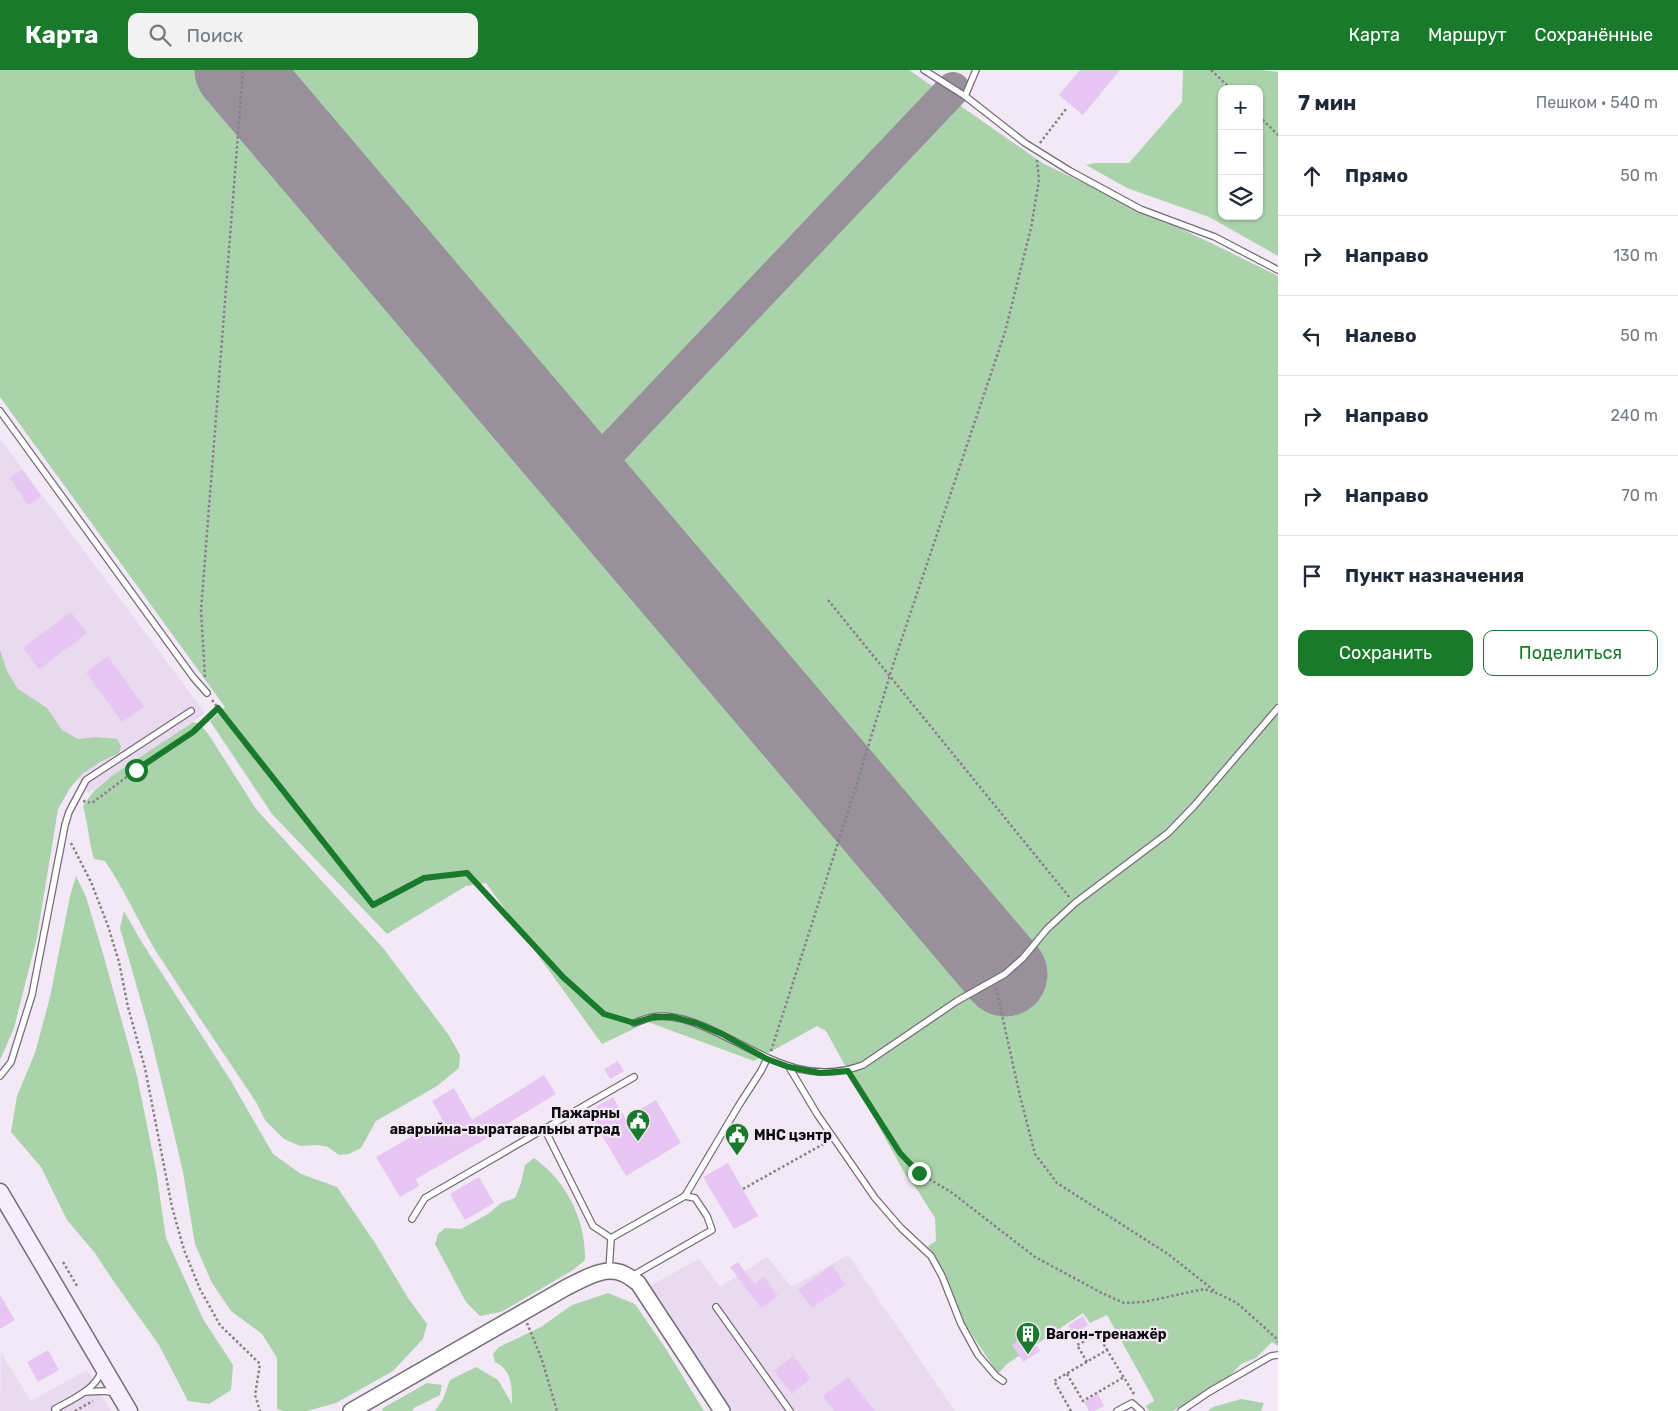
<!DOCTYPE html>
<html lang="ru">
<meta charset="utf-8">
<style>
:root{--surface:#fff;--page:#f2f2f3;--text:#1f2937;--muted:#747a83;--line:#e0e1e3;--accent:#197a2c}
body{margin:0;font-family:Rubik,sans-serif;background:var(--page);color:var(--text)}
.controls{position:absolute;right:15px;top:15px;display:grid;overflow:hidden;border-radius:10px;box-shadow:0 1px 4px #0004}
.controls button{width:45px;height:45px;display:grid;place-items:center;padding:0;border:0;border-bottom:1px solid var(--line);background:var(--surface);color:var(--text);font:25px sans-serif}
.stop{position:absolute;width:15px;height:15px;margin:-11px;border:4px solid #197a2c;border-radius:50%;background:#fff}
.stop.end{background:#197a2c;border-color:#fff;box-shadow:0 1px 5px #0008}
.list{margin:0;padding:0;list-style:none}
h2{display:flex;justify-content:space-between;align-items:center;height:65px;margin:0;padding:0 20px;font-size:21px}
h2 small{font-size:16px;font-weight:400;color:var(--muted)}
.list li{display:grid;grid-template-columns:32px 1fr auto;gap:15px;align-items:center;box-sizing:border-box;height:80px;padding:0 20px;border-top:1px solid var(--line)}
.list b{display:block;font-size:19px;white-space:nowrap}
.list em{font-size:16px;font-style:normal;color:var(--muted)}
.actions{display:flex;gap:10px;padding:15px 20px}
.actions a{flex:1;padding:11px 0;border:1px solid var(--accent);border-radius:10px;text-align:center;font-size:18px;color:var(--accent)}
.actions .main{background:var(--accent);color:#fff}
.icon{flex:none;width:28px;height:28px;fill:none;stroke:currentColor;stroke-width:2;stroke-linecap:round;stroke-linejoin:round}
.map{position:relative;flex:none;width:1278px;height:1341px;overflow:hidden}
header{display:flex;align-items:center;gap:30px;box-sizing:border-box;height:70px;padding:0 25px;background:var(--accent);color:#fff}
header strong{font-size:24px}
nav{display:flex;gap:28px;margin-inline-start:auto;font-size:18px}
.search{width:350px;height:45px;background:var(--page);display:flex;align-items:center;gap:12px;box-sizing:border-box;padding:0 18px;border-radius:10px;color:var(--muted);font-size:19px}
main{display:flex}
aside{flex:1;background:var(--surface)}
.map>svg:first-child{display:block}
.built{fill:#e9daef}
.green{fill:#aad3ab;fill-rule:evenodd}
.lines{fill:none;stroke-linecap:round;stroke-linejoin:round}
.taxiway{stroke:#98909a;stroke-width:34}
.runway{stroke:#98909a;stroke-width:85}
.building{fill:#e7c6f3}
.service-casing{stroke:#766d79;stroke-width:8}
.tertiary-casing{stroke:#766d79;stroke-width:18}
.secondary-casing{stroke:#766d79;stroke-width:19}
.path{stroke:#878089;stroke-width:2.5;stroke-dasharray:2.5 2.5;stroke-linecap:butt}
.service{stroke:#fff;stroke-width:5.5}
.tertiary{stroke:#fff;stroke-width:15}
.secondary{stroke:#f8edfc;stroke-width:16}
.route{stroke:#197a2c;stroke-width:6}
.labels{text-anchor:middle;stroke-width:4.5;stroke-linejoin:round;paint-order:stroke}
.poi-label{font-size:14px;font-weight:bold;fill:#0f0c10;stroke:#f2e8f6;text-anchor:start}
</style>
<header>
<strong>Карта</strong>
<div class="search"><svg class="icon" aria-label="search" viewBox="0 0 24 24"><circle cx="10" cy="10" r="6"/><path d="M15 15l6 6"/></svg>Поиск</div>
<nav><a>Карта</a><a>Маршрут</a><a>Сохранённые</a></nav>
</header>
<main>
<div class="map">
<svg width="1278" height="1341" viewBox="0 0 1278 1341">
<rect width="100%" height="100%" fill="#f2e8f6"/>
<g class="built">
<polygon points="0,369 205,643 88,723 0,610"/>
<polygon points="848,1185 955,1341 729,1341 648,1217 699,1189 720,1217 767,1187 792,1217"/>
<polygon points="1,1283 31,1331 87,1300 111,1341 0,1341"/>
</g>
<g class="green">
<polygon points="0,0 909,0 1044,94 1213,174 1278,206 1278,1276 1272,1272 1256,1288 1241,1294 1224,1312 1173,1341 1149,1341 1146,1336 1154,1331 1153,1328 1107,1245 1090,1253 1083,1243 1007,1294 998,1304 965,1254 928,1176 936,1171 935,1148 918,1121 905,1104 826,961 817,956 754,991 648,952 602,974 486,813 466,816 387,864 272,744 210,651 225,637 0,327"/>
<path d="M1183 0H1262L1278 2V186L1209 147 1127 118 1086 95 1095 93H1129L1182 32ZM1222 19H1259V146H1222Z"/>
<polygon points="0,580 7,601 18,619 47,638 62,660 78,669 97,667 117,669 121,676 119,683 100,692 82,704 70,718 58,739 37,867 14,958 0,990"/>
<path d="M193 652 200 654 209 665 256 739 383 878 448 964 460 985 459 998 437 1016 376 1051 361 1078 349 1084 339 1085 328 1077 318 1075 300 1076 284 1069 265 1050 256 1032C222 981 187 930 154 878 137 849 124 819 105 791L94 789C89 772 88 754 83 736L94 721 113 705Z"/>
<polygon points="76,806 86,827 104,887 137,1006 156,1100 166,1168 203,1249 233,1295 231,1320 209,1334 188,1331 159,1275 112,1209 95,1183 67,1150 41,1097 11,1062 17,1026 35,983 50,927 70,826"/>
<polygon points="124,841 141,871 231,1011 273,1084 301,1104 337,1117 375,1173 408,1228 427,1254 423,1269 393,1301 336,1333 307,1341 283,1341 277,1339 277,1288 262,1264 231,1241 212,1213 195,1174 183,1102 166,1030 148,956 120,858"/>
<path d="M534 1088C567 1111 586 1151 585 1190L573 1200 501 1242 480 1246 466 1232 435 1174 438 1164 445 1158 461 1159 488 1144 501 1133 515 1128 521 1113 525 1095Z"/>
<path d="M608 1223 635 1234 666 1279 704 1341H435L443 1329 450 1310 476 1297 498 1310 512 1334C512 1317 512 1300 495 1292L493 1284 499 1277 541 1257 572 1235Z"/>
<polygon points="427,1313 442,1315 440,1325 414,1338 412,1341 382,1341 383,1338"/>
<polygon points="1241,1329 1264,1333 1261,1341 1208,1341 1213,1337"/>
</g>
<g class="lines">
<polyline class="taxiway" points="574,397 604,387 953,19"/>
<polyline class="runway" points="237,0 1005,904"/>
</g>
<g class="building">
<polygon points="1080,0 1120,0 1083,45 1059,25"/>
<polygon points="22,400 41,426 28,435 10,408"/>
<polygon points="71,542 87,563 39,599 23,578"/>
<polygon points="108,586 144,637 122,652 86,602"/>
<polygon points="618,991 624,1001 610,1009 604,999"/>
<polygon points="544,1005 556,1024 500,1058 501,1060 416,1109 419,1116 400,1127 376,1087 442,1049 432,1031 454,1018 472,1050"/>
<polygon points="613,1027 625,1048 656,1030 681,1073 626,1106 588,1042"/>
<polygon points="728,1093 758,1146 734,1159 703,1107"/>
<polygon points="479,1107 494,1133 465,1150 450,1124"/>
<polygon points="738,1192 754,1214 764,1207 778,1226 761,1238 730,1197"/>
<polygon points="832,1195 845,1215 812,1238 798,1220"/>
<polygon points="0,1225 15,1250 0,1259"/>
<polygon points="1083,1246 1088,1255 1074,1264 1068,1255"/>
<polygon points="1028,1264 1040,1281 1023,1292 1012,1275"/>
<polygon points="48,1280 59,1300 38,1312 27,1292"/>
<polygon points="793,1286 811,1308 792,1324 774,1301"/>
<polygon points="848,1307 875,1341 834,1341 823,1326"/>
<polygon points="1098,1324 1104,1336 1094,1341 1089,1341 1084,1332"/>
</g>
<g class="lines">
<defs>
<g id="service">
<polyline points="924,0 965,26 1025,73 1070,101 1140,139 1215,167 1278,200"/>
<polyline points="965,26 976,0"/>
<polyline points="0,341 193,607 207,623"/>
<path d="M634 953C640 951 646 948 653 947 670 944 689 950 705 957 758 980 802 1018 863 995L957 931 1005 904 1023 888 1047 859 1075 833 1168 763 1194 736 1278 638"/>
<polyline points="789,997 817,1044 875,1128 901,1158 931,1186 942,1206 961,1254 978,1285 996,1306 1003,1311"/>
<polyline points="0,1006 11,992 32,925 65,755 69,742 86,710 191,641"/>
<polyline points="544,1058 593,1156 611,1168"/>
<polyline points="685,1126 739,1035 761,1001 767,989"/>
<polyline points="412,1149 425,1128 634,1007"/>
<polyline points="609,1201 611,1168 685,1126 695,1128 707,1146 712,1160 632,1206"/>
<polyline points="716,1237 790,1341"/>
<polyline points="85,1322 104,1321 116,1323"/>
<path d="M57 1341 55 1339C71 1330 95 1320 101 1302"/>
<polyline points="1117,1341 1132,1333 1141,1341"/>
<polyline points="1181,1341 1209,1322 1271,1286 1278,1285"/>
</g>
<path id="tertiary" d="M351 1341 567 1217C584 1209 605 1195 624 1204 629 1206 633 1210 638 1213L722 1341"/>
<polyline id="secondary" points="0,1122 129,1341"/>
</defs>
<use href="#service" class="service-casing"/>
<use href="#tertiary" class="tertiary-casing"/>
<use href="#secondary" class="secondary-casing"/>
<g class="path">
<polyline points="1211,0 1231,19"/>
<polyline points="1259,46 1278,65"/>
<polyline points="1040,73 1066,39"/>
<polyline points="828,530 1070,828"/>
<polyline points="205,607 201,540 243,0"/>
<polyline points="212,630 373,835 424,808 467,803 563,907 604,944 627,951"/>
<polyline points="83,731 92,733 136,700 193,662 218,638"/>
<polyline points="71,773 91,812 108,856 119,892 128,937 145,998 172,1137 184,1180 200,1219 220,1255 260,1294 255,1325 260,1341"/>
<polyline points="996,918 1020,1026 1035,1084 1057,1113 1168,1184 1216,1222"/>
<polyline points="771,981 853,726 894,592 1005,262 1031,158 1039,110 1037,90"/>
<polyline points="852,1006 900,1083 919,1103 951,1122 1035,1187 1102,1223 1124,1233 1144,1232 1204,1219 1219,1224 1237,1233 1275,1267 1278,1272"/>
<polyline points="743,1119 827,1072"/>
<polyline points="63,1192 77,1216"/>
<polyline points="527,1253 542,1290 557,1341"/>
<polyline points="1087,1292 1077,1275 1098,1264 1107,1280"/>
<polyline points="1067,1304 1083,1331 1124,1307"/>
<polyline points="75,1341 93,1331"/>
<polyline points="1071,1341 1054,1311 1107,1280 1134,1324"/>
</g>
<use href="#service" class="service"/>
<use href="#tertiary" class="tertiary"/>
<use href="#secondary" class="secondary"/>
</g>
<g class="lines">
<polyline class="route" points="136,700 193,662 218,638 373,835 424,808 467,803 563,907 604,944 634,953 653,947 673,947 696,953 722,964 767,989 789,997 820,1003 848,1001 900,1083 919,1103"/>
</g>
<defs>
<symbol id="civic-pin" viewBox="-11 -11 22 30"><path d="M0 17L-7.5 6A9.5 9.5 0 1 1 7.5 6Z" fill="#197a2c" stroke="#f2e8f6"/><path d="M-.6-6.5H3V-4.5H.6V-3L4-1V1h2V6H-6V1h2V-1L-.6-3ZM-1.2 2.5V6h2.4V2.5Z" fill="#fff"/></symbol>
<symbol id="building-pin" viewBox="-11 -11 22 30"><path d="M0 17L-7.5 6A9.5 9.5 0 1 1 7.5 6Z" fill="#197a2c" stroke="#f2e8f6"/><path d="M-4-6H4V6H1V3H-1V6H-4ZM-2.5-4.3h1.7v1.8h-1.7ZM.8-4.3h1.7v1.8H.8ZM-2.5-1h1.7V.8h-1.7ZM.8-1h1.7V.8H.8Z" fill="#fff"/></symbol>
</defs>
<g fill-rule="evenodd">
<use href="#civic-pin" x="624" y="1037" width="28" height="38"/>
<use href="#civic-pin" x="723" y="1051" width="28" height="38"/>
<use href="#building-pin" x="1014" y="1250" width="28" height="38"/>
</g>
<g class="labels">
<g class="poi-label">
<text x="620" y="1048" text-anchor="end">Пажарны<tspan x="620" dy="16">аварыйна-выратавальны атрад</tspan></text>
<text x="754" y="1070">МНС цэнтр</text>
<text x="1046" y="1269">Вагон-тренажёр</text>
</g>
</g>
</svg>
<div class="controls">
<button>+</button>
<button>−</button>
<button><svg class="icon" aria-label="layers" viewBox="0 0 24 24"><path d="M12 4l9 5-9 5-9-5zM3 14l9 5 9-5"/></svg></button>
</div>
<div class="stop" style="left:136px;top:700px"></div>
<div class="stop end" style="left:919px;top:1103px"></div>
</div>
<aside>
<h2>7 мин<small>Пешком · 540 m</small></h2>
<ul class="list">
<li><svg class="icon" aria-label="ahead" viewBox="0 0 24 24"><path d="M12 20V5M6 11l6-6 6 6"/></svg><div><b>Прямо</b></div><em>50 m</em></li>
<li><svg class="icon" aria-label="right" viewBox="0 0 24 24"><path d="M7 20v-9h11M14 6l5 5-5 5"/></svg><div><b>Направо</b></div><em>130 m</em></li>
<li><svg class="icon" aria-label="left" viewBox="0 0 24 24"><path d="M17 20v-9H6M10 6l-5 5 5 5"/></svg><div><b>Налево</b></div><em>50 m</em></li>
<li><svg class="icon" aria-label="right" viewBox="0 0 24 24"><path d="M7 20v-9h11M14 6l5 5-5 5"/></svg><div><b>Направо</b></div><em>240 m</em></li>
<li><svg class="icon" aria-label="right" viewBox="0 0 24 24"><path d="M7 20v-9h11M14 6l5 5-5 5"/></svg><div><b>Направо</b></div><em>70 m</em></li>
<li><svg class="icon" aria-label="arrive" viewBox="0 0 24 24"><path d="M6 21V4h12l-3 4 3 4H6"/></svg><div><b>Пункт назначения</b></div></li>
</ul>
<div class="actions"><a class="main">Сохранить</a><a>Поделиться</a></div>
</aside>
</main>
